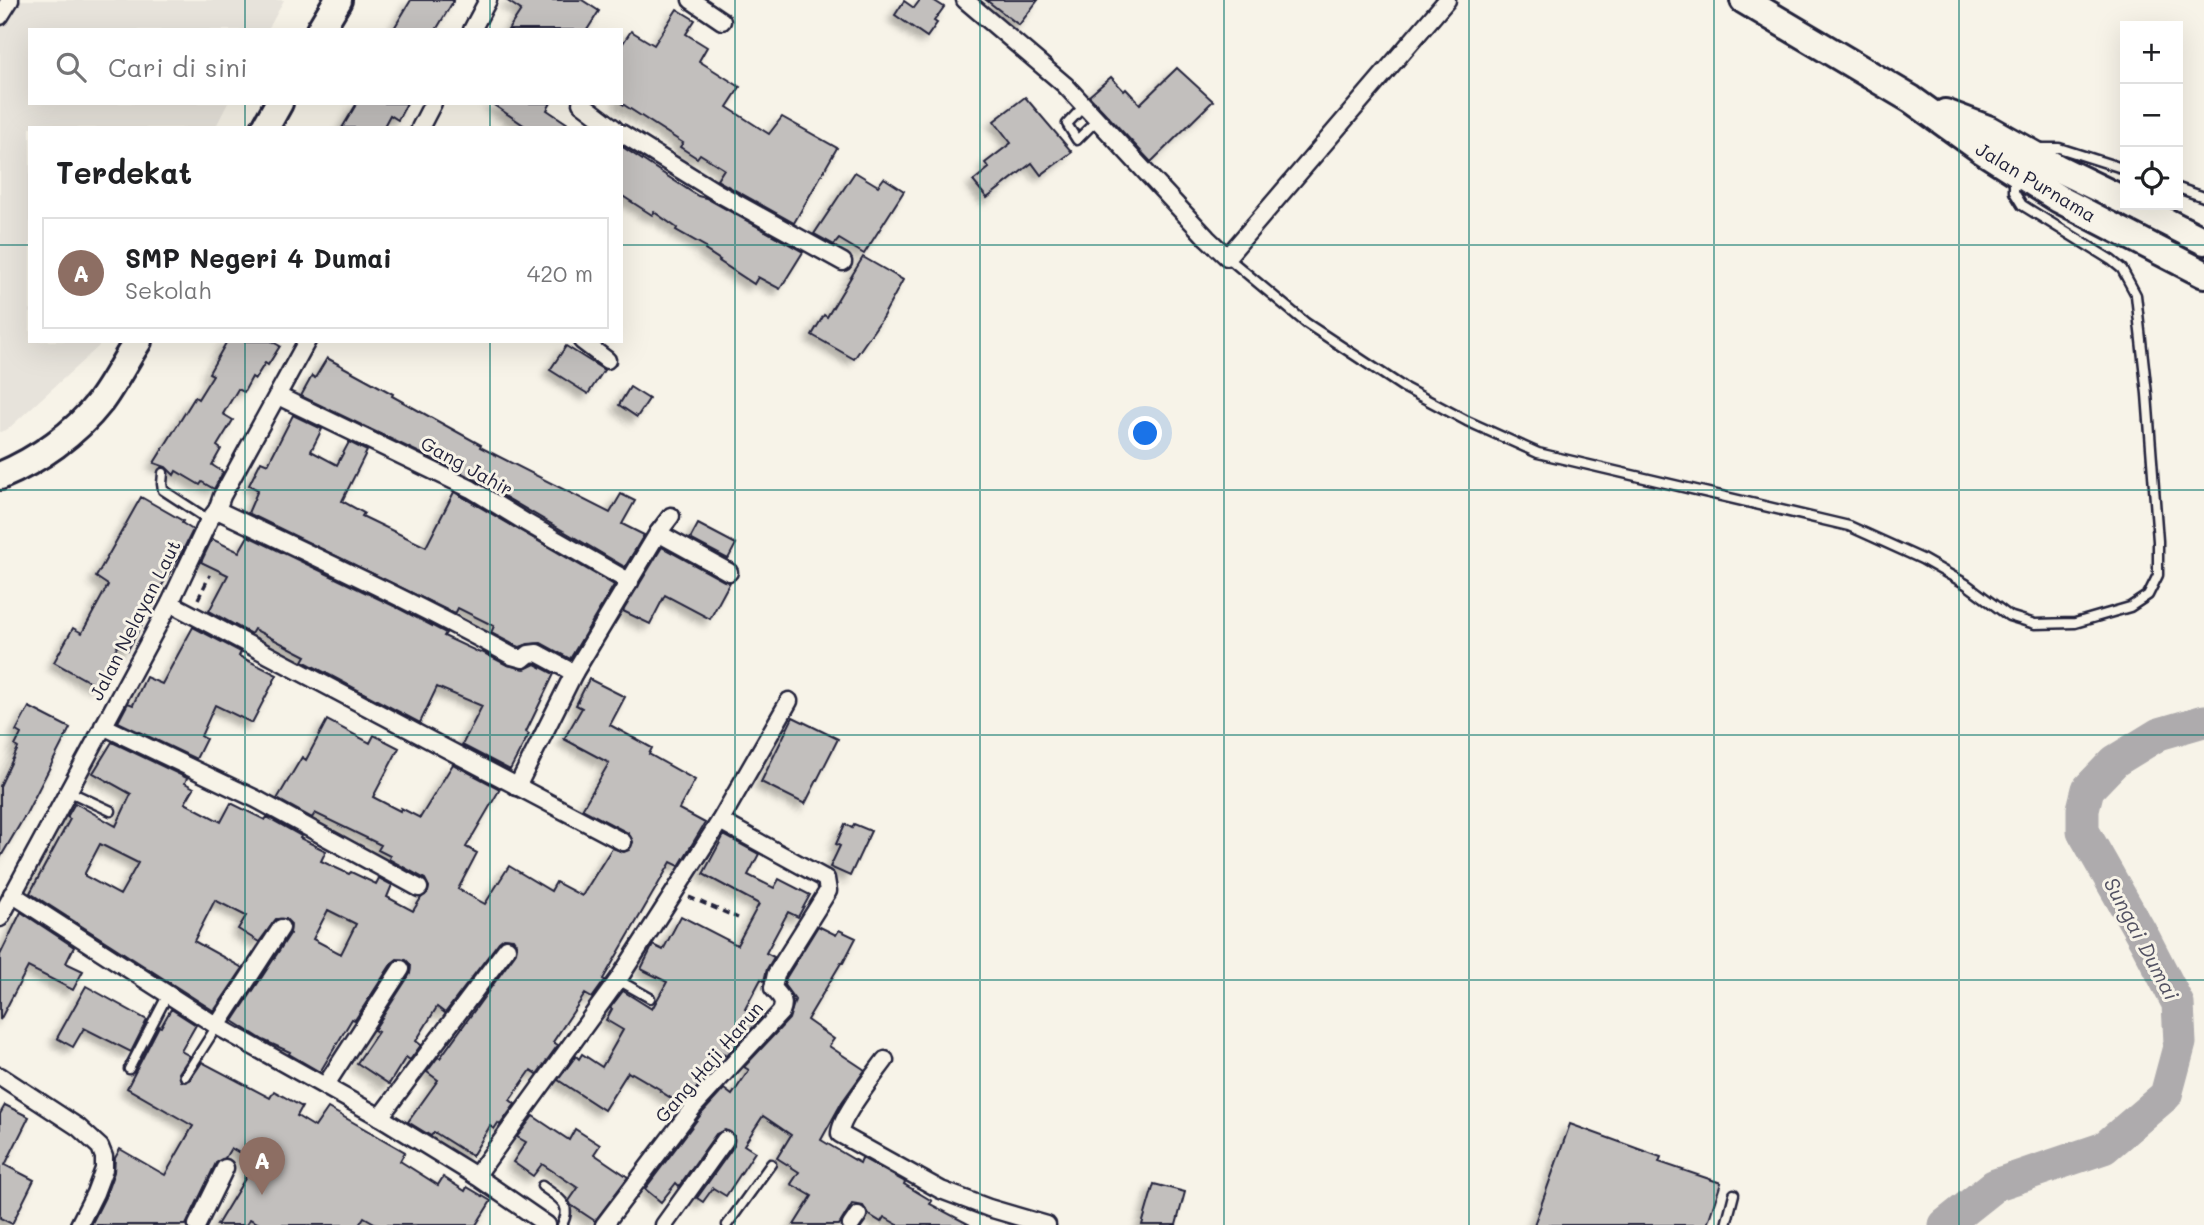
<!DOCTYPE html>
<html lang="id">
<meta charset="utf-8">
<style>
:root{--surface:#fff;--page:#f2f2f2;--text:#202124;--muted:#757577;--line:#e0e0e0;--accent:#22223b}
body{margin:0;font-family:Mali,sans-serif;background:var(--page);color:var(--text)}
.controls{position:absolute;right:21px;top:21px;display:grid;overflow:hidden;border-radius:0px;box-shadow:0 7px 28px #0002}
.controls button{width:63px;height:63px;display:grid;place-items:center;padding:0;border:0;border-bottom:2px solid var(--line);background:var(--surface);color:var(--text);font:35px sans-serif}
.you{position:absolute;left:1146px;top:434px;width:24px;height:24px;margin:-18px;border:5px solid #fff;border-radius:50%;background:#1a73e8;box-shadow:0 0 0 10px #1a73e833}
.badge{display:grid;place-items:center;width:46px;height:46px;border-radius:50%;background:var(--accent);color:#fff;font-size:23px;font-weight:700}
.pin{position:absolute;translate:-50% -58px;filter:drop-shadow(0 2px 4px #0008)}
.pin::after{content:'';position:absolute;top:37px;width:24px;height:21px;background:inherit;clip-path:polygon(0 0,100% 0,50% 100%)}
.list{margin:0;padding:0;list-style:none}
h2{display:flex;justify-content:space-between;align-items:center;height:91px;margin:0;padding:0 28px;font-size:30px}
h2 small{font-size:23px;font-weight:400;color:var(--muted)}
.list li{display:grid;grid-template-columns:46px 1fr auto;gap:21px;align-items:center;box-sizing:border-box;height:112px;margin:0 14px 14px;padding:0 14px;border:2px solid var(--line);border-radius:0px}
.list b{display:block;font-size:26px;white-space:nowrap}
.list p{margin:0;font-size:23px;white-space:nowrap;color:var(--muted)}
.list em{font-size:23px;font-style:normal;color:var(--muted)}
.icon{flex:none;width:38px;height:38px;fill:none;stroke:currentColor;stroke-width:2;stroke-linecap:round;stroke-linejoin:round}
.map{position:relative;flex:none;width:2204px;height:1225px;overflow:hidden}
.search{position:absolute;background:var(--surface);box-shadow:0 7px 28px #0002;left:28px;top:28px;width:595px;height:77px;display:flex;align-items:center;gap:18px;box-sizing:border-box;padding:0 24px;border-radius:0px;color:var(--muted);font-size:26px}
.panel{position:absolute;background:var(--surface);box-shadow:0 7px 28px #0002;left:28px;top:126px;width:595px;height:217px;border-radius:0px}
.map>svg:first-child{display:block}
.built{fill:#e7e3db}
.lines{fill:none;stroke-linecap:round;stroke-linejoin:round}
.river{stroke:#aeabad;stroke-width:33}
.building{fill:#c2bfbd;stroke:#22223b;stroke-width:2;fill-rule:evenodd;filter:url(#shadow)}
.lane-casing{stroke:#22223b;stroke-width:13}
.street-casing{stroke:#22223b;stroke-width:21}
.primary-casing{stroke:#22223b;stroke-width:32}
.path{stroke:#22223b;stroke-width:3.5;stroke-dasharray:7 5;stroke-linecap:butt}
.lane{stroke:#f7f3e8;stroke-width:8}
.street{stroke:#f7f3e8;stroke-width:16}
.primary{stroke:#f7f3e8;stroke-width:26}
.grid{fill:none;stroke:#0f766e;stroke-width:2;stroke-opacity:0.55}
.labels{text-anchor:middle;stroke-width:6;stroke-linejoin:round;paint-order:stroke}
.street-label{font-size:19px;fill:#22223b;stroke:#f7f3e8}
.water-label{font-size:21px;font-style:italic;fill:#535263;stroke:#f7f3e8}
</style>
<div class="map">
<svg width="2204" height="1225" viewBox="0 0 2204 1225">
<defs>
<filter id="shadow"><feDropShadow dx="-6" dy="6" stdDeviation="3.5" flood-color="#0004"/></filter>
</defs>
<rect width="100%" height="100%" fill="#f7f3e8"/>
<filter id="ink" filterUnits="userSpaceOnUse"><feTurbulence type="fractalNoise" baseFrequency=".0143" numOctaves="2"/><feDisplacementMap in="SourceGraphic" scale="14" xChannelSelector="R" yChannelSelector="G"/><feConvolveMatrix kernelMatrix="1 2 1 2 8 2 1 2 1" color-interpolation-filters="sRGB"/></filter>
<g filter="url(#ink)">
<polygon class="built" points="0,0 284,0 268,30 30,30 30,103 228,103 215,128 30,128 30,341 101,341 98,347 8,429 0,432"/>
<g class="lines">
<polyline class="river" points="1945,1225 1995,1185 2104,1148 2166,1095 2180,1043 2178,1004 2145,940 2083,831 2083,809 2088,789 2115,761 2159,734 2204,721"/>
</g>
<g class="building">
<polygon points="411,0 454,0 436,30 393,30"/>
<polygon points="506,0 582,0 599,11 587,30 508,30 521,10"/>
<polygon points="920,0 933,0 944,7 934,21 937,23 927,37 895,15 904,1 914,8"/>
<polygon points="986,0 1038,0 1019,25"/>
<polygon points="677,9 695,20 686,34 707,47 699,61 740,87 727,107 769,134 782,117 837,148 794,223 717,180 724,169 700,154 697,158 680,147 683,143 621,103 621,46 631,31 654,45"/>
<polygon points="1177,68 1213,101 1151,162 1089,96 1111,77 1124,91 1126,89 1140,104"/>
<polygon points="1025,97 1072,152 1041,175 1032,163 987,198 973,181 989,168 985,163 1011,143 994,121"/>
<polygon points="357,103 407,103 398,120 390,115 383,128 342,128"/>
<polygon points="491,103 551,103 547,110 574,128 528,128"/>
<polygon points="621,146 698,196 706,198 803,252 780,289 758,277 754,284 719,261 720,260 705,250 706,247 676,230 677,228 654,212 652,215 621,195"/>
<polygon points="855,172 878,186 884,178 904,191 864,254 839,239 834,245 814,234"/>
<polygon points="863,257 903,280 881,320 854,359 812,335 824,315 827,317"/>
<polygon points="227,341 271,341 280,346 268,365 265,363 255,379 252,377 244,392 238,389 223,414 233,420 217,446 221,449 212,465 223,472 214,489 202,482 200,485 176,471 174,475 166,467 154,463 195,397 198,399 213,375 209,373"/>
<polygon points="566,346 604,370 588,394 550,370"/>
<polygon points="327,358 393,394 392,396 481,445 480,447 610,513 621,494 635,501 622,524 644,535 625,567 476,480 301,396 312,376 315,378"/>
<polygon points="630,387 649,399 637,417 619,405"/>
<polygon points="293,415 322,429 311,451 337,465 349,442 367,451 342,501 364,513 362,516 426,547 454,492 614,585 570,659 541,643 528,644 520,647 516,646 491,633 494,626 458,608 455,614 248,513 258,490 249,485 261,461 268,464"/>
<polygon points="141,497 183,521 182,523 193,530 182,552 158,592 159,593 128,650 118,645 95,685 54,662 73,628 82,633 108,585 96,577"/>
<polygon points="698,524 736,544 728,559 690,539"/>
<polygon points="248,536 398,608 446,633 444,636 480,653 482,652 507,665 525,669 535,664 554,674 526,732 529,734 510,770 462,745 482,706 437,687 420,723 303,661 306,656 254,629 251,634 209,611 228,575 201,562 212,539 239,552"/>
<polygon points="662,547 724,581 730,582 710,619 665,595 650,624 623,611"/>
<polygon points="193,627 241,652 239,656 277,675 252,723 215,705 201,736 206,739 196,759 118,722 128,703 133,705 146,677 162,684"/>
<path d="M589 679 625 697 610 725 652 748 649 754 695 780 679 809 705 823 679 866 671 862 603 979 605 980 592 998 585 994 553 1042 558 1045 537 1074 531 1070 510 1100 515 1104 500 1125 498 1123 494 1129 490 1126 472 1156 434 1132 431 1136 408 1122 438 1080 427 1072 438 1057 440 1058 515 954 517 945 513 939 504 938 499 942 445 1013 437 1007 416 1041 421 1045 410 1060 406 1057 389 1084 357 1063 378 1032 374 1030 410 974 411 965 406 960 397 959 392 963 355 1020 352 1019 320 1072 289 1054 290 1052 263 1040 233 1021 290 934 291 924 286 919H276L259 942 238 929 246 916 215 900 194 941 243 968 214 1011 30 893 70 819 67 817 75 803 116 826 131 794 93 773 112 742 187 778 185 783 194 788 185 803 221 822 231 803 265 820 267 817 301 836 300 838 326 851 321 861 349 874 351 872 376 884 379 878 392 885 387 897 413 911 421 898 428 892 429 887 425 879 389 859 390 856 378 850 381 845 315 813 312 818 277 799 302 757 306 760 327 720 370 743 374 735 399 748 373 797 400 811 401 808 420 818 453 764 500 789 466 847 477 853 458 889 485 904 509 866 551 891 556 882 582 896 612 848 624 852 629 850 633 842 628 833 582 809 609 763 564 739 582 708 576 705ZM100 844 138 863 120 895 85 876V873ZM328 910 356 924 341 954 313 939Z"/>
<polygon points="29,707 70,728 26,814 0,858 0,786 18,748 15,746 21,734 16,731"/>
<polygon points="793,717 838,739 805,804 761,782"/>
<polygon points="845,824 852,828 854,824 871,831 850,876 830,867 840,846 836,844"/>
<polygon points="724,835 759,854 748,875 774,888 779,879 810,895 798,917 788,912 766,953 774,957 767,969 764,981 761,979 745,1009 762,1018 726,1056 722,1053 710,1073 682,1105 660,1091 661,1090 632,1073 631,1074 628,1072 604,1110 558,1080 576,1056 579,1059 582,1054 602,1067 623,1030 606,1020 612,1009 610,1008 623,991 652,1009 667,982 641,969 653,945 663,950 681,916 737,945 759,904 703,874"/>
<polygon points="21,912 74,947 66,963 83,971 73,990 28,967 0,1020 0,955"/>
<polygon points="818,926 836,935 839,930 856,938 843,963 841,963 807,1020 834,1039 829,1046 865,1070 842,1102 821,1140 860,1163 862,1158 905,1182 904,1184 932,1201 930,1204 970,1225 898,1225 884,1217 881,1222 868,1214 863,1206 852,1204 839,1225 794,1225 812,1196 791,1184 799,1172 777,1158 791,1135 763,1116 744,1145 755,1152 726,1196 713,1188 703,1202 697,1198 734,1146 734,1135 725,1130 716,1134 679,1186 676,1183 661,1202 645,1189 703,1112 724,1089 732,1095 749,1070 744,1067 789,1019 795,1000 784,985 786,978"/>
<polygon points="86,986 147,1020 131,1052 84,1028 73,1047 57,1038"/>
<polygon points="171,1009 196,1025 181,1051 190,1056 179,1073 181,1081 185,1082 190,1080 202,1062 270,1098 274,1091 302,1107 297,1116 315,1127 328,1108 405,1152 400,1161 438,1185 443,1177 465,1191 467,1187 491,1201 476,1225 378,1225 364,1217 359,1225 261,1225 250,1219 246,1225 217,1225 255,1162 231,1148 225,1158 216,1163 186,1225 91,1225 105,1197 114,1172 115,1158 120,1149 165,1175 193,1126 127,1088 159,1026 161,1027"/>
<polygon points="5,1105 29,1117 5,1165 34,1180 12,1224 0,1218 0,1114"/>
<polygon points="533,1116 569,1140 575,1129 600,1145 594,1154 628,1177 595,1221 571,1205 569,1201 578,1188 542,1164 533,1176 513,1162 526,1142 517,1137"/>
<polygon points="1570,1124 1661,1157 1659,1162 1721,1183 1707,1225 1534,1225"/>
<polygon points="1154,1184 1185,1192 1176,1225 1142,1225"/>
</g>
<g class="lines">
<defs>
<g id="lane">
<polyline points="1084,106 1067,124 1077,140 1097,120"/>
<polyline points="2039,148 2059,148 2125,169"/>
<polyline points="2178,188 2204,197"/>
<polyline points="1227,257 1306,323 1403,387 1467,421 1538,453 1849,526 1922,559 1966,584 2009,616 2035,624 2075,623 2130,607 2148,595 2158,575 2158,541 2147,394 2136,295 2122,269 2111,260 2022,205 2014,192 2014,177"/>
<polyline points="163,473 162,484 163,490 209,520"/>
<polyline points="68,791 111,811"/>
<polyline points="618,980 650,998"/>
<polyline points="129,1069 168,994"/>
<polyline points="185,1076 217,1026"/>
<path d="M542 1186C558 1198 573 1203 562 1225"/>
<polyline points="727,1225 771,1164"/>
<polyline points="1726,1225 1734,1194"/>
</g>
<g id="street">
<polyline points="691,0 722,21"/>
<polyline points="965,0 1065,85 1207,238 1227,257 1447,0"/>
<polyline points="0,16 10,0"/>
<polyline points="472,30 488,0"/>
<polyline points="581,103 614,128"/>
<polyline points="420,128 433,103"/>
<polyline points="621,133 718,193 843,262"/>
<polyline points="582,341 607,360"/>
<polyline points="278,396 471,489 525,522 630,582"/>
<path d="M217 510C316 557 416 603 512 656L523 659 529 654 537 653 574 673"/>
<polyline points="671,516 658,533 729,572"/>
<polyline points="170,603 623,842"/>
<polyline points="103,726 256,799 419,888"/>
<polyline points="517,787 574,673 658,533"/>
<polyline points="12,894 217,1026 380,1117 476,1176 547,1225"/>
<polyline points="0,918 170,603 209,520 217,510 222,496 307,341"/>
<polyline points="217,1026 281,928"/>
<path d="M885 1060C875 1074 839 1119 840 1134L941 1190 989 1208 1047 1225"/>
<polyline points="0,1076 78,1127 100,1147 104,1157 104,1169 95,1193 79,1225"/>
<polyline points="325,1086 401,969"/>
<polyline points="380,1117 507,948"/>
<polyline points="476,1176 618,980 720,821 789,701"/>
<polyline points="197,1225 225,1168"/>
<path d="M604 1225 695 1105 781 1012C786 1000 780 996 773 988L776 974 828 891 826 879 720 821"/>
<polyline points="664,1225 725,1140"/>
<polyline points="851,1225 858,1215"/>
</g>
<g id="primary">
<polyline points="1744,0 1911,99 1982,150 2059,199 2204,274"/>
<polyline points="320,30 338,0"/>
<polyline points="1945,113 1990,130 2059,169 2125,201"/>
<polyline points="265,128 279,103"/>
<polyline points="2133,205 2204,241"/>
<path d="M0 476C38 460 75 434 100 402 114 383 125 361 138 341"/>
</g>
</defs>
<use href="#lane" class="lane-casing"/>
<use href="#street" class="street-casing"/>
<use href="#primary" class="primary-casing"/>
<g class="path">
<polyline points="198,599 210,575"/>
<polyline points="689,897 738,918"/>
</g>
<use href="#lane" class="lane"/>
<use href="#street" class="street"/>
<use href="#primary" class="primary"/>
</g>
</g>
<path class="grid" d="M245 0V30M490 0V30M735 0V1225M980 0V1225M1224 0V1225M1469 0V1225M1714 0V1225M1959 0V1225M245 103V128M490 103V128M0 245H30M621 245H2204M245 341V1225M490 341V1225M0 490H2204M0 735H2204M0 980H2204"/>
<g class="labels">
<g class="street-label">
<text transform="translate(2036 182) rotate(31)" y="7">Jalan Purnama</text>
<text transform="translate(467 466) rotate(29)" y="7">Gang Jahir</text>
<text transform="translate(135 620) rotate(-63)" y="7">Jalan Nelayan Laut</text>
<text transform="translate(709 1062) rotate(-49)" y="7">Gang Haji Harun</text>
</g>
<g class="water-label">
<text transform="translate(2141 939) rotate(62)" y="7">Sungai Dumai</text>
</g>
</g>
</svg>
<div class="controls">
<button>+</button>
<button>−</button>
<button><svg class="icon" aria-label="locate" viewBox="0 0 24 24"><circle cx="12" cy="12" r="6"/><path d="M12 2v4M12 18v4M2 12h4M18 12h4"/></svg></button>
</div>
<div class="you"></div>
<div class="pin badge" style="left:262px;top:1195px;background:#8d6e63">A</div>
<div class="search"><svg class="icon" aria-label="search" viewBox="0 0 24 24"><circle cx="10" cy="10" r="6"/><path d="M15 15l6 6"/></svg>Cari di sini</div>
<section class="panel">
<h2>Terdekat<small></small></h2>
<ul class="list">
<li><span class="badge" style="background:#8d6e63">A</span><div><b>SMP Negeri 4 Dumai</b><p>Sekolah</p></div><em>420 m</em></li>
</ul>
</section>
</div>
